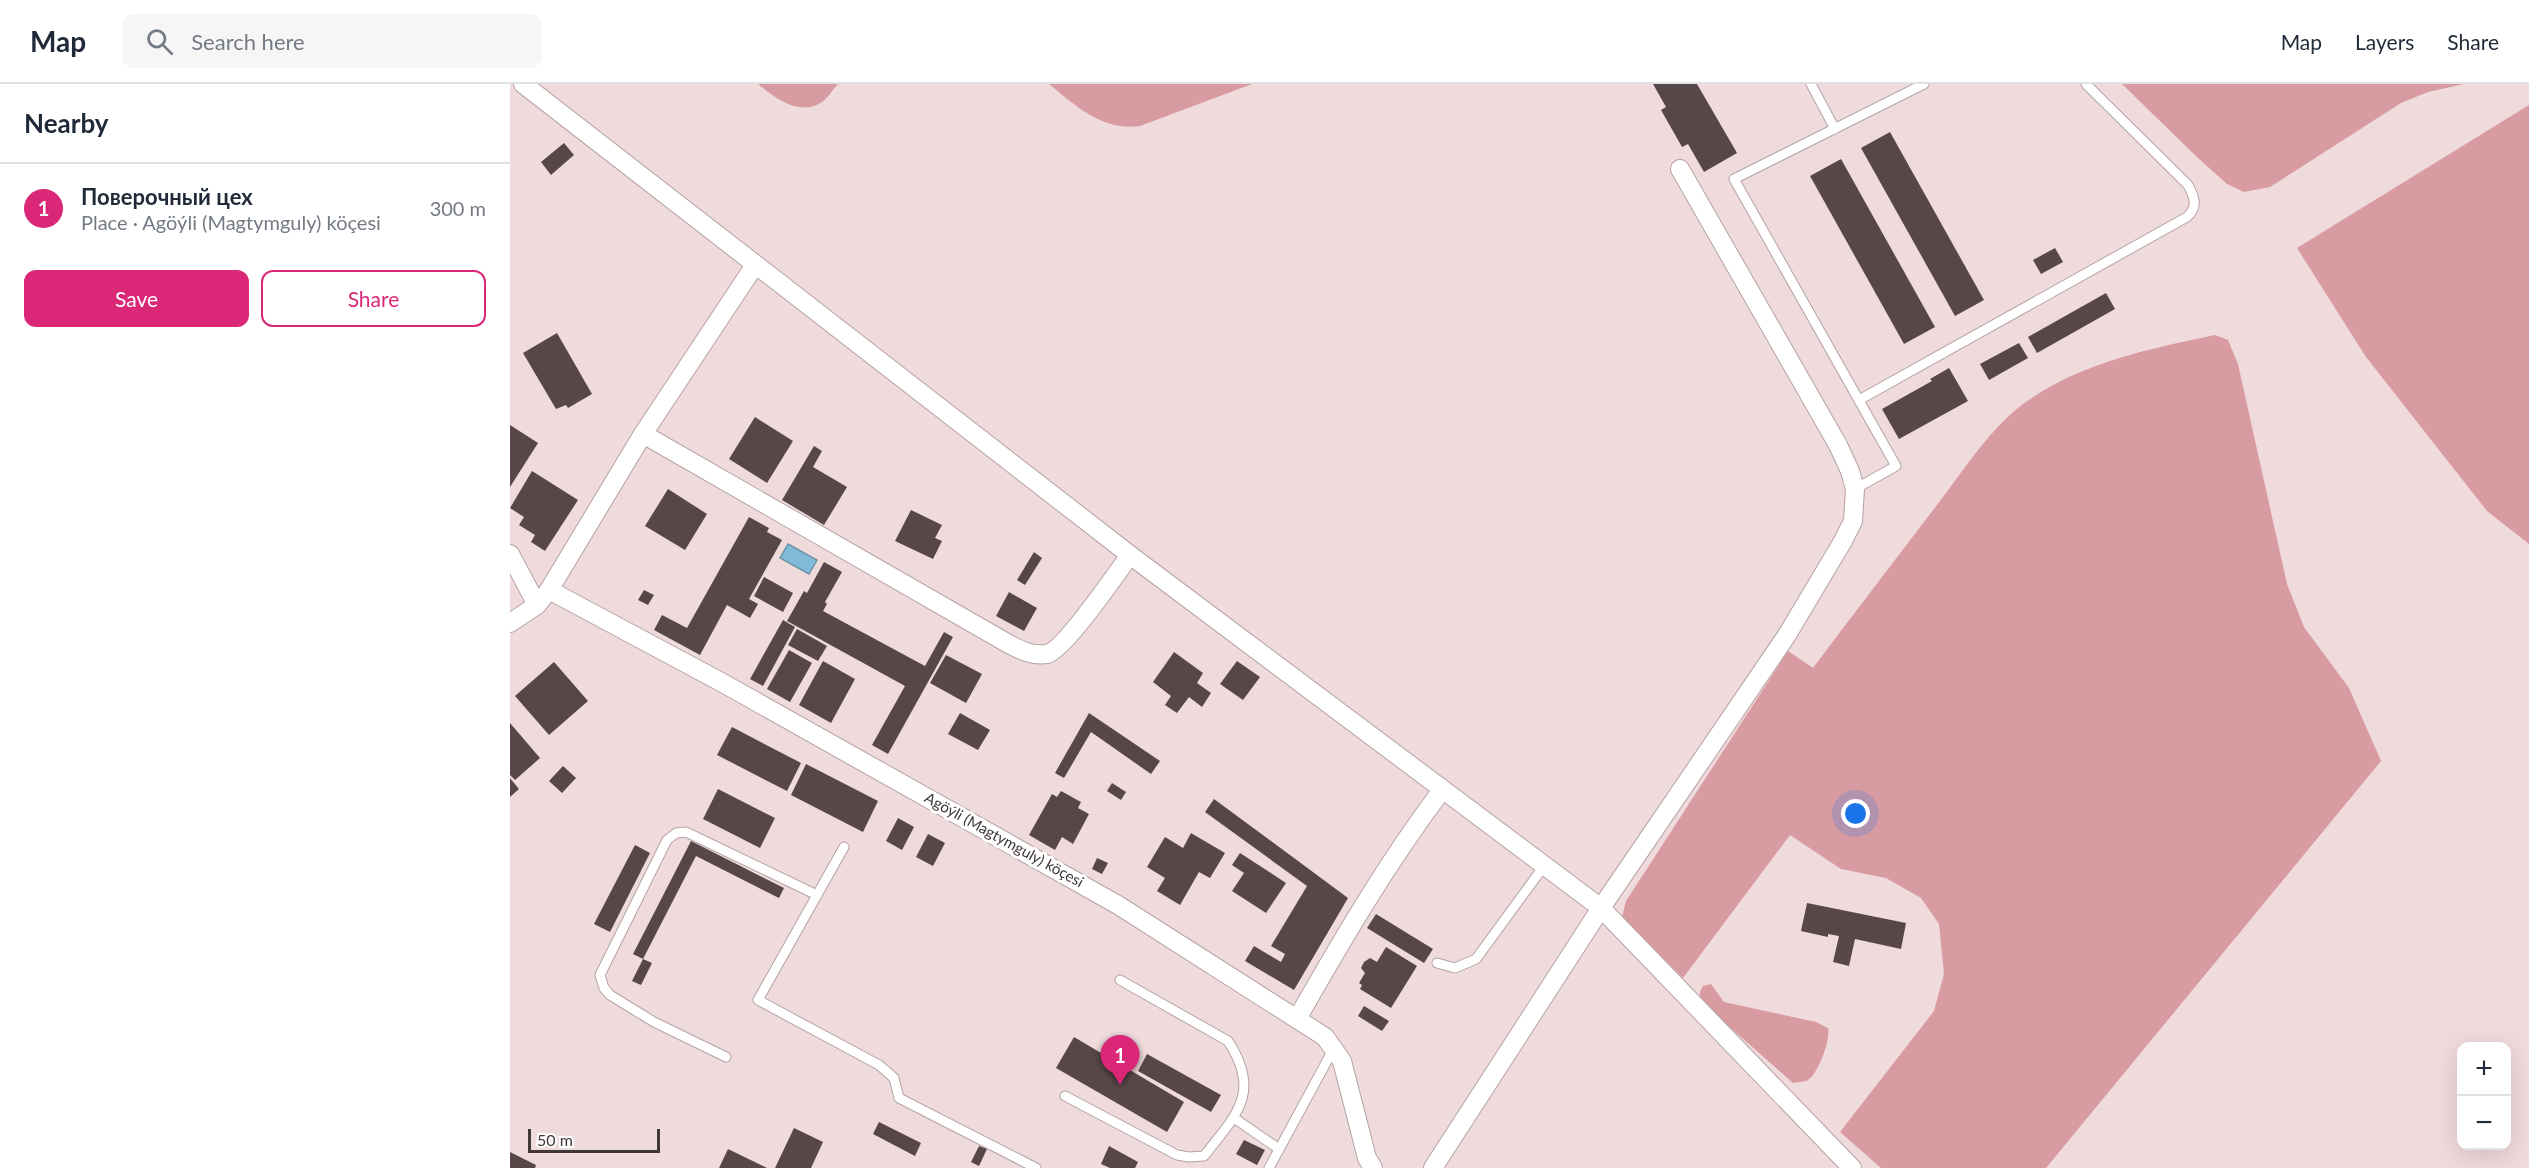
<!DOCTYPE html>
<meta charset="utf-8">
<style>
:root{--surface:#fff;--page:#f6f6f7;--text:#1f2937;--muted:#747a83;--line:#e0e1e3;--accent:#db2777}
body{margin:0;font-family:Lato,sans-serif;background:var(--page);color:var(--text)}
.controls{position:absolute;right:18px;bottom:18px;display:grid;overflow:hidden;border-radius:12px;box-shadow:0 6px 24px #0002}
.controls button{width:54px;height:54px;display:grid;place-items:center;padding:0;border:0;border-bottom:2px solid var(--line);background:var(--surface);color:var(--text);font:30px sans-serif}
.scale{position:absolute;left:18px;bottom:15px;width:132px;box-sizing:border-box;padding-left:6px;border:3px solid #403838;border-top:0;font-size:16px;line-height:21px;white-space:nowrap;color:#403838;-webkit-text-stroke:4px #fff;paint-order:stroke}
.you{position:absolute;left:1346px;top:730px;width:21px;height:21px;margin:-15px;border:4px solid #fff;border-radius:50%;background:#1a73e8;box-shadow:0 0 0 9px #1a73e833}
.badge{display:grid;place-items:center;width:39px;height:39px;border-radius:50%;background:var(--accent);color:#fff;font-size:20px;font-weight:700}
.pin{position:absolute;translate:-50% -50px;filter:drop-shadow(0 2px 3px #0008)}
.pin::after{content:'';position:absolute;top:32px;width:21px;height:18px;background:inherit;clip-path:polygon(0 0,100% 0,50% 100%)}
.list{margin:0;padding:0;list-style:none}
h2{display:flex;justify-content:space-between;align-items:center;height:78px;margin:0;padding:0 24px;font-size:26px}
h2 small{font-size:20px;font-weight:400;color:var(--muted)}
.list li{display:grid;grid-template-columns:39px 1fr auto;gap:18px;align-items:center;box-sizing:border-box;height:90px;padding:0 24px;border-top:2px solid var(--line)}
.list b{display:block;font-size:22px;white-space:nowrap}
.list p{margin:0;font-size:20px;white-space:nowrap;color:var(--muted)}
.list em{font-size:20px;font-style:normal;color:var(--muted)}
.actions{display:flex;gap:12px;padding:18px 24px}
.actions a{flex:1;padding:14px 0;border:2px solid var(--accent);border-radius:12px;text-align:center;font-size:21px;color:var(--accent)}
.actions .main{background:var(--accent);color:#fff}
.icon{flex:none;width:33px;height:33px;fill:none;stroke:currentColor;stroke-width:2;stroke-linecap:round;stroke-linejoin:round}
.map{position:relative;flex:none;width:2019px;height:1084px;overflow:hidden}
header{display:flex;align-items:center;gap:36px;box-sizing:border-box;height:84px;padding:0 30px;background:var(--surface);border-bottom:2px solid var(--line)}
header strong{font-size:28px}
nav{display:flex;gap:33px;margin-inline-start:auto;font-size:21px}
.search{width:420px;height:54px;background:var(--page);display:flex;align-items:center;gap:15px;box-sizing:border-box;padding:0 21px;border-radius:12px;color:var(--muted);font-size:22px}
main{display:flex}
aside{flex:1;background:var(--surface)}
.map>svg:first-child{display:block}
.forest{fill:#d99ba2}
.water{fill:#80bbd8;stroke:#6d94a8;stroke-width:1.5}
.building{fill:#584749}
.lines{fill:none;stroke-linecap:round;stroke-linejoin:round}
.lane-casing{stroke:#b6a2a4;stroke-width:11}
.street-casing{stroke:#b6a2a4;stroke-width:20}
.lane{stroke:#fff;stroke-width:9}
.street{stroke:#fff;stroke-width:18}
.labels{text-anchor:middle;stroke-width:6;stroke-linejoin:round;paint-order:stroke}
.street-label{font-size:15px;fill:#403838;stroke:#fff}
</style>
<header>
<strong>Map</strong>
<div class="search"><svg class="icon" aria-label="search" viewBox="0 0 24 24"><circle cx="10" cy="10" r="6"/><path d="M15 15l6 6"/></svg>Search here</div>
<nav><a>Map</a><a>Layers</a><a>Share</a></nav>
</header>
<main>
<aside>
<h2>Nearby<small></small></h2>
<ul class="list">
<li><span class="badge">1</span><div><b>Поверочный цех</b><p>Place · Agöýli (Magtymguly) köçesi</p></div><em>300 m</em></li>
</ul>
<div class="actions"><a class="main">Save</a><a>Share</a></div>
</aside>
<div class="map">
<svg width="2019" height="1084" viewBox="0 0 2019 1084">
<rect width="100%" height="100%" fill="#efdadc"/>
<g class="forest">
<path d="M248 0H328C323 5 318 14 312 18 290 33 265 14 248 0Z"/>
<path d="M539 0H742L630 42C592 47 566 22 539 0Z"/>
<polygon points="1612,0 1954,0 1918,8 1891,19 1760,103 1734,108 1717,100 1688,74"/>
<polygon points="2019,21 2019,460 1977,427 1856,273 1787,164"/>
<path d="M1705 251 1718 256 1728 280 1777 500 1794 543 1839 604 1871 677 1536 1084H1371L1330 1048 1424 927 1434 890 1429 840 1411 814 1376 794 1331 785 1280 751 1173 894 1112 833 1116 817 1278 567 1303 584C1345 528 1388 472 1430 417 1455 384 1480 345 1513 320 1569 279 1639 265 1705 251Z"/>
<path d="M1201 900 1214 918 1306 938 1318 944C1321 955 1308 990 1298 996 1294 998 1287 998 1283 999L1197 923C1190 916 1187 911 1193 902Z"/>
</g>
<polygon class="water" points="278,460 307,476 299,490 270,474"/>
<g class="building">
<polygon points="1143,0 1187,0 1227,69 1194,88 1178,60 1172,63 1151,26 1156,23"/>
<polygon points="1380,48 1474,216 1445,232 1351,64"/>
<polygon points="54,59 64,71 41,91 31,78"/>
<polygon points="1331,75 1425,243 1394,260 1300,92"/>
<polygon points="1545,164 1553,178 1531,190 1523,176"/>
<polygon points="1596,209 1605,225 1527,269 1518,253"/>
<polygon points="47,249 82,310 58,324 56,321 46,325 13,269"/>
<polygon points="1509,259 1518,274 1479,296 1470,280"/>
<polygon points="1439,284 1458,317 1389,355 1372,325 1422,297 1420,295"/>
<polygon points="245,333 283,357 257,399 219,375"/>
<polygon points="0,341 28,359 0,403"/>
<polygon points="304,362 312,367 303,383 337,403 314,441 272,416"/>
<polygon points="22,387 68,416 35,467 21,458 25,451 9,441 14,433 0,424"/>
<polygon points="158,405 197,430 175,466 135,442"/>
<polygon points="401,426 432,441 425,454 432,457 423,475 385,457"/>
<polygon points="239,433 259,444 257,448 272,456 239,515 248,520 240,534 217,521 190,571 144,546 152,531 177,544"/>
<polygon points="524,468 532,474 515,501 507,496"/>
<polygon points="314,478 332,488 315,518 317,520 313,527 415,582 434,548 443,553 378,670 362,661 395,602 277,537 294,507 297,509"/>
<polygon points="254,493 283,509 273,528 244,512"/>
<polygon points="134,506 144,511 138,521 128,516"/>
<polygon points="499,508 527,524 514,547 486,532"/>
<polygon points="273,536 285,543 253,602 240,595"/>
<polygon points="287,545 317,562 308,577 278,561"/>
<polygon points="279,566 302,579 280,618 257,605"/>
<polygon points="664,568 693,589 687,599 701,609 692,623 679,613 667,629 655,621 661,612 643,598"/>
<polygon points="436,571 472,590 456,619 420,599"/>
<polygon points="313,577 345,595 321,639 289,621"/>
<polygon points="727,577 750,593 733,616 710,600"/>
<polygon points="44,578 78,617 39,651 5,612"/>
<polygon points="450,629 480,646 468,666 438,650"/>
<polygon points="579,629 650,677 641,690 581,648 554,694 545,689"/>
<polygon points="0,639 30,674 5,696 0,691"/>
<polygon points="222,643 291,679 277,707 207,671"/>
<polygon points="296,680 368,717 353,748 281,711"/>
<polygon points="53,682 66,694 52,709 39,697"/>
<polygon points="0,694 9,705 0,713"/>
<polygon points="602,699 616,708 611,716 597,707"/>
<polygon points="208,705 265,734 250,764 193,735"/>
<polygon points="551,707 571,718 568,724 579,730 563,760 552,753 545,766 519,751 542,710 547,713"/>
<polygon points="704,715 838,814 784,906 735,877 744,862 771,878 775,870 761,862 797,802 695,728"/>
<polygon points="388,734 404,743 392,766 376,757"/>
<polygon points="681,749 715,769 700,794 689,788 670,821 647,807 655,794 637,783 655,753 673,764"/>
<polygon points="418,750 435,759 423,782 406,773"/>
<polygon points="181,757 274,804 269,814 186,772 133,875 142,879 131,901 122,897 133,875 123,870"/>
<polygon points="125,761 140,769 100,848 84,840"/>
<polygon points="730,769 776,799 756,829 722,807 734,789 722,781"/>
<polygon points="587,774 598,779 592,790 582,785"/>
<polygon points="1297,819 1396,839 1391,865 1345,855 1339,882 1323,878 1329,852 1318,850 1318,853 1291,847"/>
<polygon points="866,830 923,865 914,879 857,844"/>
<polygon points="876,863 907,882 881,924 850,905 852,901 849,899 855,889 851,884 854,878 860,874 867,878"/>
<polygon points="854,922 879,937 872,947 848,932"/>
<polygon points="564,953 674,1018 657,1048 546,984"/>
<polygon points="637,970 711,1011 701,1028 628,987"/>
<polygon points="369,1038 411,1059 405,1072 363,1050"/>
<polygon points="284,1044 313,1058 301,1084 265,1084"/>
<polygon points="734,1056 755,1066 747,1081 726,1070"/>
<polygon points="469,1062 477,1065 469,1082 461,1078"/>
<polygon points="599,1062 628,1078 625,1084 600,1084 591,1080"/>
<polygon points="218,1065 257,1084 209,1084"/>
<polygon points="0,1068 26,1081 25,1084 0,1084"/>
</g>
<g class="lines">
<defs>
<g id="lane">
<polyline points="1301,0 1325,45"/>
<path d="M1349 316 1677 133C1688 123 1685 114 1678 101L1576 0"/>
<polyline points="1345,405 1386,382 1224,95 1414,0"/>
<polyline points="334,763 248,916 369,981 384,994 389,1014 526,1084"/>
<polyline points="927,879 945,884 966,875 1034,782"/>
<polyline points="216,973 144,938 100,911 94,904 90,891 157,756 166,749 176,748 307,811"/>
<path d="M555 1012 667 1071 679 1073 694 1072C726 1031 752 1009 718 957L610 896"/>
<polyline points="724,1034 769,1065"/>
<polyline points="759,1084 824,964"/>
</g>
<g id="street">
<polyline points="13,0 620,471 1091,824 1342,1084"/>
<path d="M133 350 497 559C510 566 521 572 537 570 554 566 607 489 620 471"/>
<polyline points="0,470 27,521"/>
<polyline points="39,506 211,598 608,821 815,953 832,977 857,1074 863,1084"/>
<polyline points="0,539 27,521 39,506 133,350 245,181"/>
<path d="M787 935C832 856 877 779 932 706"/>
<polyline points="923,1084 1091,824 1277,551 1333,457 1343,437 1345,405 1340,387 1328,361 1170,85"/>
</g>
</defs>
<use href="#lane" class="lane-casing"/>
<use href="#street" class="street-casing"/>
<use href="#lane" class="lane"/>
<use href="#street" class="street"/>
</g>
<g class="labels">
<g class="street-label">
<text transform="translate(494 756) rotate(29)" y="5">Agöýli (Magtymguly) köçesi</text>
</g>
</g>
</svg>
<div class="controls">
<button>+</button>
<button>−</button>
</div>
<div class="scale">50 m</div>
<div class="you"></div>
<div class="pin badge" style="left:610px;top:1001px">1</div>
</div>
</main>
